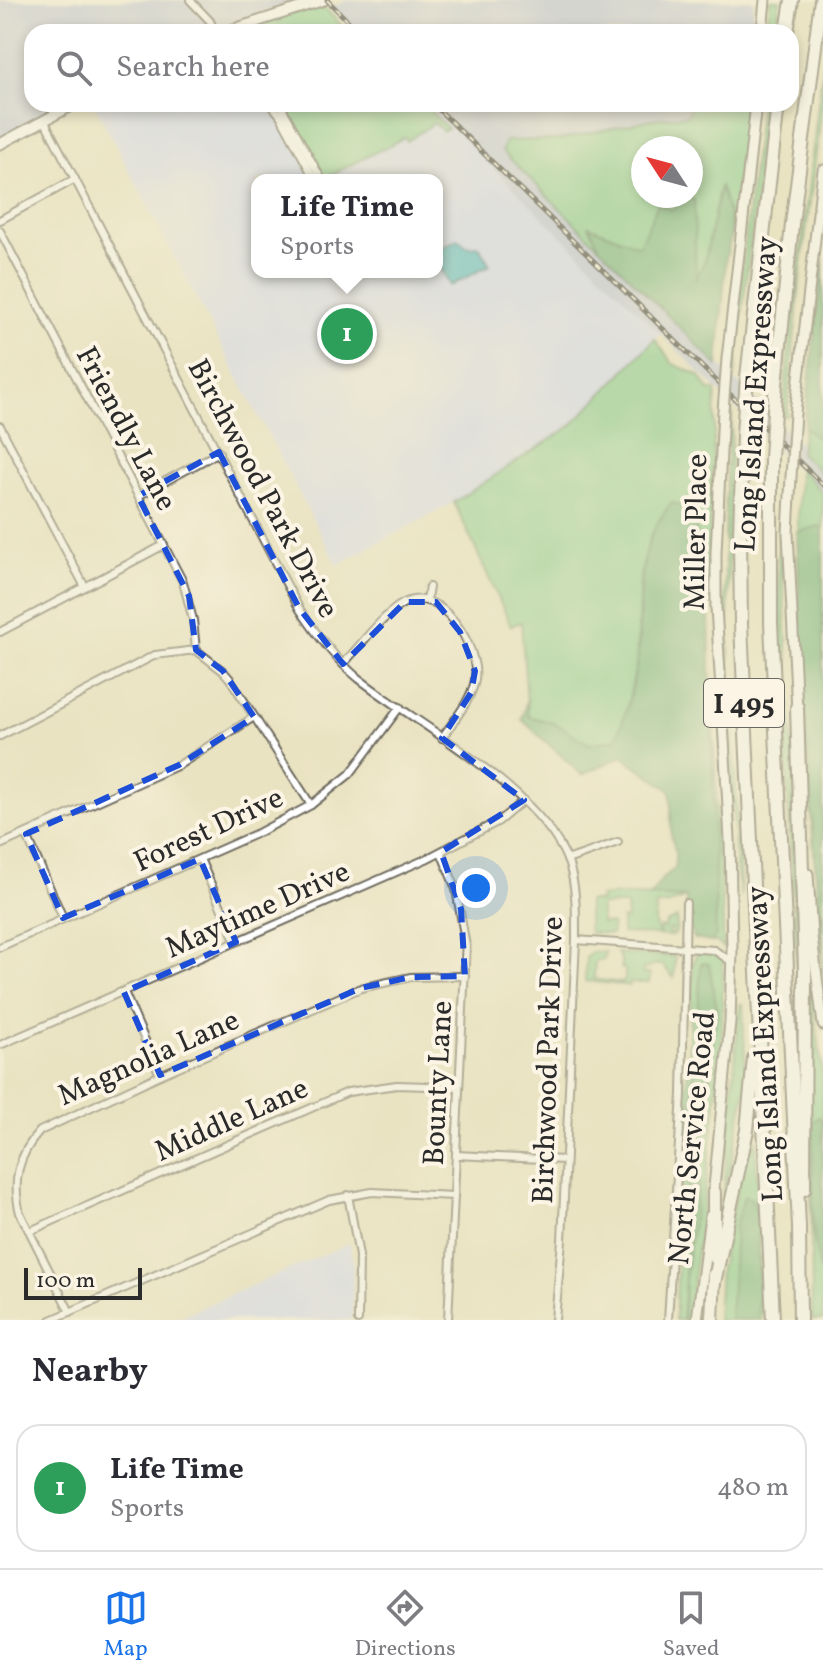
<!DOCTYPE html>
<style>
:root{--surface:#fff;--page:#f2f2f3;--text:#2b2b33;--muted:#7c7c81;--line:#e1e1e2;--accent:#1a73e8}
body{margin:0;font-family:Vollkorn,serif;background:var(--page);color:var(--text)}
.compass{position:absolute;left:631px;top:136px;width:72px;height:72px;border-radius:50%;background:var(--surface);box-shadow:0 4px 12px #0003;rotate:306deg}
.scale{position:absolute;left:24px;bottom:20px;width:118px;box-sizing:border-box;padding-left:8px;border:4px solid #2b2b2b;border-top:0;font-size:22px;line-height:28px;white-space:nowrap;color:#2b2b2b;-webkit-text-stroke:6px #fcf5e5;paint-order:stroke}
.you{position:absolute;left:476px;top:888px;width:28px;height:28px;margin:-20px;border:6px solid #fff;border-radius:50%;background:#1a73e8;box-shadow:0 0 0 12px #1a73e833}
.badge{display:grid;place-items:center;width:52px;height:52px;border-radius:50%;background:var(--accent);color:#fff;font-size:26px;font-weight:700}
.pin{position:absolute;translate:-50% -50%;border:4px solid #fff;box-shadow:0 2px 8px #0006}
.popup{position:absolute;left:251px;top:174px;width:192px;height:104px;box-sizing:border-box;display:grid;place-content:center;border-radius:16px;background:var(--surface);filter:drop-shadow(0 2px 6px #0005);font-size:26px;white-space:nowrap;color:var(--muted)}
.popup b{font-size:30px;color:var(--text)}
.popup::after{content:'';position:absolute;left:50%;top:100%;margin-left:-16px;border:16px solid transparent;border-top-color:var(--surface)}
.list{margin:0;padding:0;list-style:none}
h2{display:flex;justify-content:space-between;align-items:center;height:104px;margin:0;padding:0 32px;font-size:34px}
h2 small{font-size:26px;font-weight:400;color:var(--muted)}
.list li{display:grid;grid-template-columns:52px 1fr auto;gap:24px;align-items:center;box-sizing:border-box;height:128px;margin:0 16px 16px;padding:0 16px;border:2px solid var(--line);border-radius:24px}
.list b{display:block;font-size:30px;white-space:nowrap}
.list p{margin:0;font-size:26px;white-space:nowrap;color:var(--muted)}
.list em{font-size:26px;font-style:normal;color:var(--muted)}
.icon{flex:none;width:44px;height:44px;fill:none;stroke:currentColor;stroke-width:2;stroke-linecap:round;stroke-linejoin:round}
.map{position:relative;flex:none;width:823px;height:1320px;overflow:hidden}
.search{position:absolute;background:var(--surface);box-shadow:0 4px 12px #0003;left:24px;right:24px;top:24px;height:88px;display:flex;align-items:center;gap:20px;box-sizing:border-box;padding:0 28px;border-radius:24px;color:var(--muted);font-size:30px}
.sheet{height:248px;background:var(--surface)}
nav{display:flex;justify-content:space-around;align-items:center;box-sizing:border-box;height:112px;border-top:2px solid var(--line);background:var(--surface);font-size:22px;color:var(--muted)}
nav a{display:grid;justify-items:center;gap:4px}
nav .on{color:var(--accent)}
.map>svg:first-child{display:block}
.built{fill:#d3d9f9;fill-rule:evenodd}
.industrial{fill:#bcc3de}
.green{fill:#7ecb89;stroke:#547b5a;stroke-width:2;fill-rule:evenodd}
.forest{fill:#66af75;stroke:#486d50;stroke-width:2}
.water{fill:#4fbaca;stroke:#3d727a;stroke-width:2}
.lines{fill:none;stroke-linecap:round;stroke-linejoin:round}
.street-casing{stroke:#6e6b60;stroke-width:10}
.secondary-casing{stroke:#6e6b60;stroke-width:13}
.highway-casing{stroke:#6e6b60;stroke-width:16}
.street{stroke:#fff;stroke-width:6}
.secondary{stroke:#fff;stroke-width:9}
.highway{stroke:#fff;stroke-width:12}
.rail-casing{stroke:#2b2b2b;stroke-width:5}
.rail{stroke:#fcf5e5;stroke-width:2;stroke-dasharray:6;stroke-linecap:butt}
.secondary-bridge-casing{stroke:#6e6b60;stroke-width:13;stroke-linecap:butt}
.highway-bridge-casing{stroke:#6e6b60;stroke-width:16;stroke-linecap:butt}
.secondary-bridge{stroke:#fff;stroke-width:9}
.highway-bridge{stroke:#fff;stroke-width:12}
.marked{fill:none;stroke:#1d4ed8;stroke-width:6;stroke-dasharray:16 10;stroke-linejoin:round}
.labels{text-anchor:middle;stroke-width:8;stroke-linejoin:round;paint-order:stroke}
.shield{fill:#fcf5e5;stroke:#6a6863;stroke-width:2}
.shield-label{font-size:28px;font-weight:bold;fill:#2b2b2b}
.street-label{font-size:30px;fill:#2b2b2b;stroke:#fcf5e5}
</style>
<div class="map">
<svg width="823" height="1320" viewBox="0 0 823 1320">
<rect width="100%" height="100%" fill="#fcf5e5"/>
<filter id="ink" filterUnits="userSpaceOnUse"><feTurbulence type="fractalNoise" baseFrequency=".0125" numOctaves="2"/><feDisplacementMap in="SourceGraphic" scale="16" xChannelSelector="R" yChannelSelector="G"/><feConvolveMatrix kernelMatrix="1 2 1 2 8 2 1 2 1" color-interpolation-filters="sRGB"/></filter>
<filter id="wash" filterUnits="userSpaceOnUse"><feTurbulence type="fractalNoise" baseFrequency=".006" numOctaves="4" result="noise"/><feDisplacementMap in="SourceGraphic" scale="32" xChannelSelector="R" yChannelSelector="G"/><feGaussianBlur stdDeviation="1.8" result="paint"/><feColorMatrix in="noise" values="0 0 0 0 0 0 0 0 0 0 0 0 0 0 0 0 0 1.4 0 .05"/><feComposite in="paint" operator="in"/></filter>
<g filter="url(#wash)">
<rect width="100%" height="100%" fill="#eae3c2"/>
<g class="built">
<path d="M94 104H429L661 333 571 426 454 502 337 565ZM257 180H437V272H257Z"/>
<polygon points="350,1243 353,1264 352,1320 173,1320"/>
</g>
<g class="industrial">
<polygon points="0,0 295,0 224,32 32,32 32,104 75,104 0,144"/>
<polygon points="342,0 754,0 752,32 355,32 328,6 344,3"/>
<polygon points="429,104 723,104 689,115 652,119 558,140 505,141 502,151 823,467 823,528 800,472"/>
</g>
<g class="green">
<polygon points="770,0 780,0 776,32 767,32"/>
<polygon points="319,2 348,32 228,32"/>
<polygon points="823,63 823,99 800,280 787,416 783,416 786,376"/>
<polygon points="283,104 423,104 448,128 443,131 434,123 407,141 405,137 324,179"/>
<path d="M697 104H746L731 237 729 216 720 186 705 260 695 282 687 197 639 247 590 227 600 248 502 151 505 141 558 140 652 119 688 115 691 105ZM643 148H691V196H643Z"/>
<polygon points="760,104 767,104 735,375 731,371"/>
<polygon points="655,339 673,364 699,375 709,390 716,390 708,568 698,540 692,509 651,534 640,576 636,665 625,717 616,739 589,744 556,724 528,716 521,622 511,626 454,502 571,426"/>
<path d="M730 410 732 412 728 624 741 897 736 869C728 716 719 563 730 410Z"/>
<polygon points="804,427 823,444 823,475 800,453"/>
<polygon points="781,467 784,467 782,560 794,769 794,844 799,966 797,977 780,628 778,559"/>
<path d="M799 468 823 493V971C811 804 794 636 799 468Z"/>
<polygon points="712,693 724,949 717,942 711,942 716,936"/>
<polygon points="613,895 686,898 666,905 656,905 655,924 659,934 660,927 665,929 666,923 677,918 676,933 672,936 672,929 668,931 670,936 622,933 622,919 627,919 626,905 601,905 601,923 612,924 612,934 590,933 588,928 588,901 600,901 600,897"/>
<polygon points="592,952 605,952 604,960 595,962 594,979 621,983 625,980 625,969 621,968 621,960 617,953 673,956 675,958 674,978 662,965 651,965 650,968 643,969 643,974 650,974 649,983 630,983 630,986 585,981 586,957"/>
<polygon points="699,953 719,956 723,960 722,1035 715,1113 688,1320 684,1320 684,1303 682,1320 675,1320 693,964 695,957"/>
<polygon points="809,972 823,1077 823,1320 812,1320"/>
<polygon points="740,1004 743,1004 746,1089 722,1209"/>
<polygon points="752,1137 756,1140 756,1146 762,1320 717,1320 720,1268 748,1142"/>
</g>
<g class="forest">
<polygon points="720,185 729,216 731,237 726,258 718,366 600,248 589,226 639,246 658,204 672,210 687,197 694,200 696,280 705,260"/>
<polygon points="823,258 823,444 804,427"/>
<path d="M672 503 692 509 698 540 708 568 716 936 711 942 694 939 686 915V898L650 896 662 879 675 868V851L671 835V791L622 756 582 775 522 720 527 698 528 716 556 724 589 744 616 739C626 715 633 688 637 662 644 607 631 548 672 503Z"/>
<polygon points="819,526 823,529 823,975 801,656 797,532"/>
<polygon points="701,963 709,964 717,1008 699,1181 685,1280 684,1320 682,1320 685,1280 688,1157"/>
<path d="M819 1117 823 1122V1278C807 1233 814 1170 813 1122Z"/>
<polygon points="744,1196 752,1199 759,1221 758,1320 730,1320 735,1225"/>
</g>
<polygon class="water" points="458,239 467,247 479,246 490,265 450,286 437,261 437,250"/>
</g>
<g filter="url(#ink)">
<g class="lines">
<defs>
<g id="street">
<polyline points="190,0 210,21 215,32"/>
<polyline points="271,104 280,115 315,180"/>
<polyline points="280,104 322,180"/>
<path d="M44 120 299 608C316 634 334 658 358 678 418 725 541 790 568 862 577 886 576 915 576 940L562 1240 555 1320"/>
<polyline points="0,220 75,179"/>
<polyline points="0,231 183,582 193,620 196,650"/>
<polyline points="0,426 85,587"/>
<polyline points="138,496 219,452"/>
<polyline points="427,599 429,587"/>
<polyline points="0,632 164,545"/>
<path d="M343 664C360 646 383 614 404 603 441 584 480 648 475 680 471 701 454 720 442 738"/>
<polyline points="0,736 155,655 196,650 223,671 230,679 311,805"/>
<polyline points="26,834 63,918"/>
<polyline points="0,845 179,765 254,717"/>
<polyline points="441,852 456,889 466,946 448,1320"/>
<polyline points="200,859 236,942"/>
<polyline points="567,860 618,842"/>
<polyline points="576,940 714,950 732,962"/>
<polyline points="0,947 260,832 311,805 350,774 400,707"/>
<polyline points="124,992 160,1075"/>
<polyline points="0,1045 426,859 499,821 524,800"/>
<polyline points="456,1155 565,1160"/>
<polyline points="348,1195 359,1256 358,1320"/>
<polyline points="30,1231 348,1092 397,1085 459,1087"/>
<path d="M70 1312 20 1213C12 1181 18 1155 40 1131L160 1075 361 988 411 977 465 976"/>
<polyline points="51,1320 329,1200 372,1192 454,1196"/>
<polyline points="668,1320 682,1094 686,903"/>
</g>
<g id="secondary">
<polyline points="225,32 324,0"/>
<polyline points="762,32 765,0"/>
<polyline points="0,144 75,104"/>
<polyline points="727,359 756,104"/>
<polyline points="795,413 823,170"/>
<polyline points="791,477 788,533 797,711"/>
<polyline points="808,874 812,937 823,1025"/>
<polyline points="713,1198 730,1022 732,950 730,839 716,607 716,552 723,411"/>
<polyline points="697,1320 710,1216"/>
</g>
<g id="highway">
<polyline points="787,32 792,0"/>
<polyline points="747,377 778,104"/>
<polyline points="775,395 792,224 821,0"/>
<polyline points="743,434 740,535 741,624 773,1320"/>
<polyline points="771,458 771,623 799,1227 800,1320"/>
<polyline points="797,707 805,969 804,1189"/>
<polyline points="714,1257 714,1192"/>
<polyline points="714,1283 747,1130 754,1058"/>
<polyline points="712,1320 714,1275"/>
</g>
</defs>
<use href="#street" class="street-casing"/>
<use href="#secondary" class="secondary-casing"/>
<use href="#highway" class="highway-casing"/>
<use href="#street" class="street"/>
<use href="#secondary" class="secondary"/>
<use href="#highway" class="highway"/>
<defs>
<g id="rail">
<polyline points="327,0 359,32"/>
<polyline points="433,104 823,485"/>
</g>
</defs>
<use href="#rail" class="rail-casing"/>
<use href="#rail" class="rail"/>
<defs>
<g id="secondary-bridge">
<polyline points="723,411 727,359"/>
<polyline points="791,477 795,413"/>
</g>
<g id="highway-bridge">
<polyline points="743,434 747,377"/>
<polyline points="771,458 775,395"/>
</g>
</defs>
<use href="#secondary-bridge" class="secondary-bridge-casing"/>
<use href="#highway-bridge" class="highway-bridge-casing"/>
<use href="#secondary-bridge" class="secondary-bridge"/>
<use href="#highway-bridge" class="highway-bridge"/>
</g>
</g>
<path d="M0 0H823V1320H0ZM219 452 299 608 343 664 405 602H436L460 632 475 671 471 693 442 738 524 800 441 852 461 909 465 976 411 977 361 988 160 1075 124 992 236 942 200 859 63 918 26 834 179 765 254 717 223 671 196 650 189 596 138 496Z" fill="#eae3c2" fill-opacity=".55" fill-rule="evenodd"/>
<path class="marked" d="M219 452 299 608 343 664 405 602H436L460 632 475 671 471 693 442 738 524 800 441 852 461 909 465 976 411 977 361 988 160 1075 124 992 236 942 200 859 63 918 26 834 179 765 254 717 223 671 196 650 189 596 138 496Z"/>
<g class="labels">
<rect class="shield" x="704" y="679" width="80" height="48" rx="6"/>
<g class="shield-label">
<text x="744" y="713">I 495</text>
</g>
<g class="street-label">
<text transform="translate(755 394) rotate(-86)" y="10">Long Island Expressway</text>
<text transform="translate(127 428) rotate(62)" y="10">Friendly Lane</text>
<text transform="translate(264 488) rotate(62)" y="10">Birchwood Park Drive</text>
<text transform="translate(695 532) rotate(-89)" y="10">Miller Place</text>
<text transform="translate(208 829) rotate(-25)" y="10">Forest Drive</text>
<text transform="translate(257 909) rotate(-24)" y="10">Maytime Drive</text>
<text transform="translate(764 1044) rotate(-93)" y="10">Long Island Expressway</text>
<text transform="translate(148 1057) rotate(-24)" y="10">Magnolia Lane</text>
<text transform="translate(547 1060) rotate(-88)" y="10">Birchwood Park Drive</text>
<text transform="translate(437 1083) rotate(-87)" y="10">Bounty Lane</text>
<text transform="translate(231 1119) rotate(-24)" y="10">Middle Lane</text>
<text transform="translate(691 1138) rotate(-84)" y="10">North Service Road</text>
</g>
</g>
</svg>
<svg class="compass" viewBox="-18 -18 36 36"><path d="M0-13l5 13h-10z" fill="#e53935"/><path d="M0 13l5-13h-10z" fill="#7c7c81"/></svg>
<div class="scale">100 m</div>
<div class="you"></div>
<div class="pin badge" style="left:347px;top:334px;background:#2e9e5b">1</div>
<div class="popup"><b>Life Time</b>Sports</div>
<div class="search"><svg class="icon" aria-label="search" viewBox="0 0 24 24"><circle cx="10" cy="10" r="6"/><path d="M15 15l6 6"/></svg>Search here</div>
</div>
<section class="sheet">
<h2>Nearby<small></small></h2>
<ul class="list">
<li><span class="badge" style="background:#2e9e5b">1</span><div><b>Life Time</b><p>Sports</p></div><em>480 m</em></li>
</ul>
</section>
<nav>
<a class="on"><svg class="icon" aria-label="map" viewBox="0 0 24 24"><path d="M3 6l6-2 6 2 6-2v14l-6 2-6-2-6 2zM9 4v14M15 6v14"/></svg>Map</a>
<a><svg class="icon" aria-label="directions" viewBox="0 0 24 24"><path d="M12 3l9 9-9 9-9-9zM9 14v-3h6M13 9l2 2-2 2"/></svg>Directions</a>
<a><svg class="icon" aria-label="saved" viewBox="0 0 24 24"><path d="M7 4h10v16l-5-4-5 4z"/></svg>Saved</a>
</nav>
